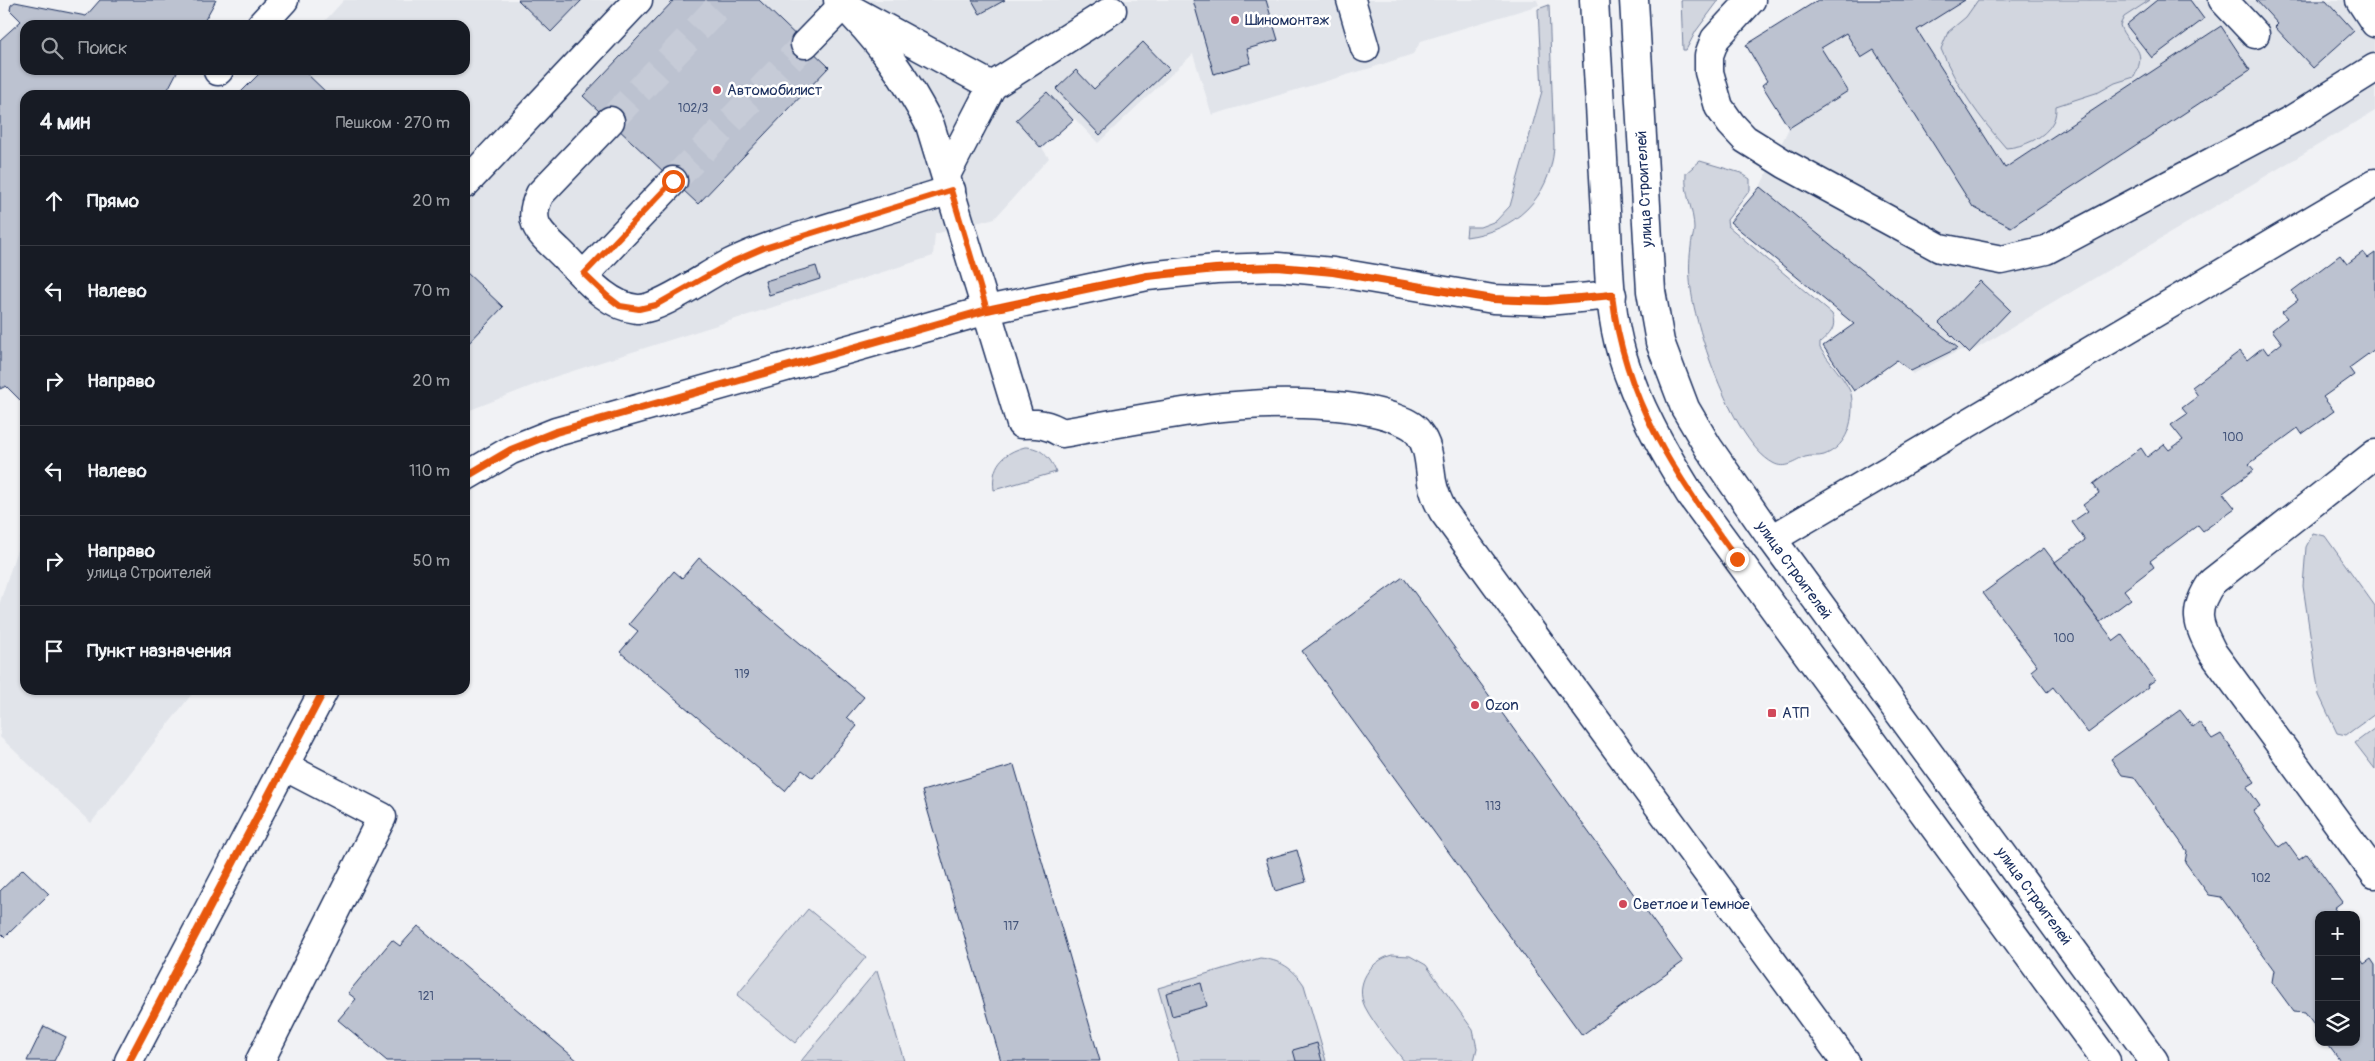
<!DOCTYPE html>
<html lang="ru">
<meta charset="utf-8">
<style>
:root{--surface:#171b24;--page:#242831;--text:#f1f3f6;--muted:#9ea1a6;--line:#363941}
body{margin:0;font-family:Pangolin,sans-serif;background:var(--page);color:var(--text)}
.controls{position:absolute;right:15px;bottom:15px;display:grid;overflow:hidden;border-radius:10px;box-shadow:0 1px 4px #0004}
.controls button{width:45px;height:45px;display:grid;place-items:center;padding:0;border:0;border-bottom:1px solid var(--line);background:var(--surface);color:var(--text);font:25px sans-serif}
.stop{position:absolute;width:15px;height:15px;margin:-11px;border:4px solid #ea580c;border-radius:50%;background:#fff}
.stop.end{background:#ea580c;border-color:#fff;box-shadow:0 1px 5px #0008}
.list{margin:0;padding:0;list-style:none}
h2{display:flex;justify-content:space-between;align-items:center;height:65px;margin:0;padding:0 20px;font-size:21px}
h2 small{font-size:16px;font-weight:400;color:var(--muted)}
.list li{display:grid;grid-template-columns:32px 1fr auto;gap:15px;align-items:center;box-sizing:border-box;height:90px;padding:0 20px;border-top:1px solid var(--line)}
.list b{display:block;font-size:19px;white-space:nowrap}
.list p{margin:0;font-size:16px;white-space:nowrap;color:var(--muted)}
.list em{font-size:16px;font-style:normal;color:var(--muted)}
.icon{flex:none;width:28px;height:28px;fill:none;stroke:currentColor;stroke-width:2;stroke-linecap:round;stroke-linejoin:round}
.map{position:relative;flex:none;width:2375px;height:1061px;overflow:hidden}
.search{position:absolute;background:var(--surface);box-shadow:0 1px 4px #0004;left:20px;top:20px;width:450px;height:55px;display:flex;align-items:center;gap:12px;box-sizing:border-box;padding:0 18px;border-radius:15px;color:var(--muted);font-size:19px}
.panel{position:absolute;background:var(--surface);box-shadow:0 1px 4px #0004;left:20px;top:90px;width:450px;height:605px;border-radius:15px}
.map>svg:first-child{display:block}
.built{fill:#e1e4ea}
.green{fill:#d2d6df;stroke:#76829e}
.building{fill:#bcc2d0;stroke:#1b2f5e}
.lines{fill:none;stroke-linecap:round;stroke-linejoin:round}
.minor-tunnel{stroke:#c6cbd7;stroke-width:28;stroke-dasharray:28 14;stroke-linecap:butt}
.minor-casing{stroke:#1b2f5e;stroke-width:31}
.major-casing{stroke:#1b2f5e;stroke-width:31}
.minor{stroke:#fff;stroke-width:28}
.major{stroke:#fff;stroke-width:28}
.cycleway-casing{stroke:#fff;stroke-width:11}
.cycleway{stroke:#e8590c;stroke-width:8}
.route{stroke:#ea580c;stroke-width:6}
.poi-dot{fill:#d1495b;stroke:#fff;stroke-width:2}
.labels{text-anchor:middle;stroke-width:5;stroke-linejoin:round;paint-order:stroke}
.number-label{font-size:12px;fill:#43547a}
.poi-label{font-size:15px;fill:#1b2f5e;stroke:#fff;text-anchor:start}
.street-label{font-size:15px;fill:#1b2f5e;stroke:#fff}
</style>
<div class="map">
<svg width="2375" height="1061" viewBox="0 0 2375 1061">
<rect width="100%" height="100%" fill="#f1f2f5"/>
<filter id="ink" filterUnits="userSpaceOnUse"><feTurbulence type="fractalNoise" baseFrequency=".02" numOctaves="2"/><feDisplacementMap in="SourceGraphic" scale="10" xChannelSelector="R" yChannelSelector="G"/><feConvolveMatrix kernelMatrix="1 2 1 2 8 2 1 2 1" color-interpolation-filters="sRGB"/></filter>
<g filter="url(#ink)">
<g class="built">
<polygon points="344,0 1537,0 1539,5 1421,41 1413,54 1374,67 1212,115 1193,54 1098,143 1075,119 1073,120 1042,148 1049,158 995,218 935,234 933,256 554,377 465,412 465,95 238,95 263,70 465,70 465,25 321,25"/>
<polygon points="1818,0 2375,0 2375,111 1969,353 1961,350 1913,374 1897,360 1854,391 1823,346 1854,324 1730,222 1760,187 1789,128 1762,85 1767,81 1746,45"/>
<polygon points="25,525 25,690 195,690 91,823 0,737 0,602"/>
</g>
<g class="green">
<polygon points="1681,0 1719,0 1696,31 1686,50 1683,50"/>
<path d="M1978 0H2150L2124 17 2120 25C2126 47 2151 45 2134 77L2115 83 2099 92 2056 106C2056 110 2056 117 2053 122 2045 138 2023 147 2006 148 1980 118 1956 86 1941 49L1948 32 1966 17Z"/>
<path d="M1549 5 1554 148C1550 198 1515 231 1466 237L1467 227H1480L1496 221 1510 206 1542 91 1538 9Z"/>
<path d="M1700 161 1741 173 1750 179V190L1727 220 1728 226 1832 314C1837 328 1830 334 1820 343V348C1829 362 1843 376 1850 391 1852 395 1852 401 1852 406 1852 427 1845 447 1824 455 1818 457 1811 455 1805 457 1795 461 1785 470 1773 463 1734 442 1696 332 1691 289 1689 275 1689 261 1691 247 1691 241 1694 235 1694 229 1694 208 1684 197 1686 173Z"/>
<path d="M1025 447C1041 447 1051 458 1056 472L994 490C991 466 1002 453 1025 447Z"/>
<polygon points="2313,533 2325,536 2375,606 2375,714 2346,735 2337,733 2319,695 2303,586 2306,547"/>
<polygon points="2375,728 2375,769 2355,743"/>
<polygon points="808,909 866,957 795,1043 737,995"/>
<path d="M1392 955 1410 956 1426 965 1473 1030 1477 1048 1474 1061H1404C1391 1044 1375 1026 1365 1007 1354 984 1370 961 1392 955Z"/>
<path d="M1260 958C1280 960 1293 968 1304 985L1326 1061H1179L1158 988Z"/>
<polygon points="877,970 904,1061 801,1061"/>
</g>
<g class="building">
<polygon points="100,0 216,0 202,25 25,25 25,70 178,70 165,95 25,95 25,405 6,386 0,389 0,40 21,21 10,10 11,5 15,2 86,16"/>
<polygon points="518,0 582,0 551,32"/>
<polygon points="674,0 759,0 829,67 698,204 583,96"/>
<polygon points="972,0 1005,0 980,14"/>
<polygon points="1193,0 1266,0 1278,40 1247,49 1251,63 1214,74"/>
<polygon points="1818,0 1965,0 1917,30 2005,168 2221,26 2250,70 2011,227 1973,207 1874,50 1861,58 1846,33 1821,48 1848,91 1789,128 1762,85 1767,81 1746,45"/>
<polygon points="2157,0 2190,0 2204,19 2152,58 2126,25"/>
<polygon points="2256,0 2326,0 2354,31 2313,68 2275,27 2278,24"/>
<polygon points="1143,42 1169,69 1100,135 1056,89 1076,70 1094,89"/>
<polygon points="263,70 303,70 329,95 238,95"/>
<polygon points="1047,92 1073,120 1041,148 1016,120"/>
<polygon points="1760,187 1958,348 1911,371 1897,360 1854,391 1823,346 1854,324 1730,222"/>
<polygon points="2363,252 2368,258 2375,253 2375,349 2349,368 2354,375 2323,397 2334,411 2302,434 2298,428 2249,464 2254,470 2223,493 2235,508 2203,531 2198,525 2150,561 2154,567 2124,590 2131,599 2100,622 2055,562 2085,540 2072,522 2088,511 2083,505 2099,493 2093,484 2141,448 2147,457 2164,444 2169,450 2183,440 2171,425 2187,414 2182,408 2198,396 2192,387 2240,351 2247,360 2263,347 2268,354 2282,343 2272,330 2287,318 2282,312 2298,300 2292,291 2340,255 2347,264"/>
<polygon points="816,266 820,279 769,295 765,281"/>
<polygon points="465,271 503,307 465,347"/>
<polygon points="1980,281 2010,310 1969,353 1939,323"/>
<polygon points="2044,548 2114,641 2122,635 2155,680 2148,685 2149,687 2088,733 2053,687 2047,692 2031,671 2037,666 1983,593"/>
<polygon points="699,558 864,697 847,717 857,726 813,778 802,770 785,791 620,652 638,631 629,624 674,571 682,578"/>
<polygon points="1403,577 1683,962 1582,1035 1302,651"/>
<polygon points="2180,710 2193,727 2199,722 2212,739 2221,734 2255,782 2247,787 2260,806 2253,811 2279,847 2286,842 2299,860 2307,854 2342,902 2334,908 2339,915 2319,915 2319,1032 2305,1013 2294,1012 2272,982 2274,970 2221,897 2209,895 2185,862 2187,851 2134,777 2122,775 2111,759"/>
<polygon points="1014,765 1100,1061 1001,1061 922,791"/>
<polygon points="1297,850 1306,882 1275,891 1266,859"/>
<polygon points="23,869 49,894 5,937 0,932 0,891"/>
<polygon points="418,926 578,1061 387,1061 338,1020 356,999 348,993 392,940 400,946"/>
<polygon points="2356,953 2364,964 2371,959 2375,965 2375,1061 2340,1061 2326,1042 2356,1042"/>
<polygon points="1201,983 1207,1006 1172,1016 1166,993"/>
<polygon points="44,1026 66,1037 54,1061 27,1061"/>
<polygon points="1317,1043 1322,1061 1296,1061 1293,1050"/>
</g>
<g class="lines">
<g class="minor-tunnel">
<polyline points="610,121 725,0"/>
<polyline points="673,181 805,44"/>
</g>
<defs>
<g id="minor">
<path d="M838 0C879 39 904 75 930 125L1021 424C1037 423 1048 424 1062 433 1143 419 1221 401 1303 404 1332 405 1361 407 1389 416 1399 420 1412 423 1418 432 1430 447 1429 465 1432 482 1434 493 1438 502 1443 511L1845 1061"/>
<polyline points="1351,0 1365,48"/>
<polyline points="1751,0 1715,39 1709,55 1709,72 1719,107 1731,124 1745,139 1785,164 1940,248 2002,260 2046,250 2293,119 2375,68"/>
<polyline points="2223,0 2255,34"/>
<polyline points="2360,0 2375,23"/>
<polyline points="261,25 284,0"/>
<polyline points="805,44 843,5 992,86 1112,10"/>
<polyline points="218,71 219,70"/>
<path d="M610 121 540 194C526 222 539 232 559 251 581 272 605 306 637 309 658 311 710 273 731 263 761 248 793 239 824 229 866 216 909 203 951 190"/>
<polyline points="946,175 992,86"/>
<polyline points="465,184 638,0"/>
<polyline points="584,275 673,181"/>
<path d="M2375 454 2212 582C2192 611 2197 623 2213 653L2375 874"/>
<polyline points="465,477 511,450 556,432 987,310 1147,276 1216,269 1278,267 1333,272 1493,299 1547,301 1612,295"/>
<polyline points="1772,539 2375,183"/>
<polyline points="129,1061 324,690"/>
<polyline points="260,1061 382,817 284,766"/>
</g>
<g id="major">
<path d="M1594 0C1598 71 1602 141 1606 212 1609 259 1608 309 1622 355 1637 405 1662 449 1690 494L2106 1061"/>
<polyline points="1634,0 1651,291 1660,342 1685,408 1708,447 1772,539 2154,1061"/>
</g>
</defs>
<use href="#minor" class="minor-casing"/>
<use href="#major" class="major-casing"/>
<use href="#minor" class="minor"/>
<use href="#major" class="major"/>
<defs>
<g id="cycleway">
<polyline points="465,477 511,450 556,432 987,310 1147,276 1216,269 1278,267 1333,272 1493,299 1547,301 1612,295"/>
<polyline points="129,1061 324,690"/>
</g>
</defs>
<use href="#cycleway" class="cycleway-casing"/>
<use href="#cycleway" class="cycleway"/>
</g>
</g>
<g class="lines" filter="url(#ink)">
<path class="route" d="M673 181 584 274 607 296 620 306 639 309 656 305 732 262 764 248 951 190 987 310C1083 288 1179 264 1278 267 1351 269 1422 292 1495 299 1535 303 1573 299 1612 295 1625 404 1675 473 1737 559"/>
</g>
<g class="poi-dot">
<circle cx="1235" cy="20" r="5"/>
<circle cx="717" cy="90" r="5"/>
<circle cx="1475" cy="705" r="5"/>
<rect x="1767" y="708" width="10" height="10" rx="2.5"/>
<circle cx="1623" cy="904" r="5"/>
</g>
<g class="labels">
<g class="number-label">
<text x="693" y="112">102/3</text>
<text x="2233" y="441">100</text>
<text x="2064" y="642">100</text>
<text x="742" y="678">119</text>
<text x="1493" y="810">113</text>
<text x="2261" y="882">102</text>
<text x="1011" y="930">117</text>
<text x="426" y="1000">121</text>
</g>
<g class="poi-label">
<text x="1245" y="25">Шиномонтаж</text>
<text x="727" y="95">Автомобилист</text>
<text x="1485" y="710">Ozon</text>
<text x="1782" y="718">АТП</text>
<text x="1633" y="909">Светлое и Темное</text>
</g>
<g class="street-label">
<text transform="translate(1644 189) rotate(-93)" y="5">улица Строителей</text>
<text transform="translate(1794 570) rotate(54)" y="5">улица Строителей</text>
<text transform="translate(2034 896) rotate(54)" y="5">улица Строителей</text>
</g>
</g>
</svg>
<div class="controls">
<button>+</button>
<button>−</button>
<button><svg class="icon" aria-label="layers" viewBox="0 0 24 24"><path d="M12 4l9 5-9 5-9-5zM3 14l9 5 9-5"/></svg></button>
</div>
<div class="stop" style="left:673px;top:181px"></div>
<div class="stop end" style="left:1737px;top:559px"></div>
<div class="search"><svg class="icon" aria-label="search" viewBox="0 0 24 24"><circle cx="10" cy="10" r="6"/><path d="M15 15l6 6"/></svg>Поиск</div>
<section class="panel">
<h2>4 мин<small>Пешком · 270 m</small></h2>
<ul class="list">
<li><svg class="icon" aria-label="ahead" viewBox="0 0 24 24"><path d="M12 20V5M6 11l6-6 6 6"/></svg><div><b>Прямо</b></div><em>20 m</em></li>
<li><svg class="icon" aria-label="left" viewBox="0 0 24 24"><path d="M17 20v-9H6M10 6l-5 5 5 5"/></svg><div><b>Налево</b></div><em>70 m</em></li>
<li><svg class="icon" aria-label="right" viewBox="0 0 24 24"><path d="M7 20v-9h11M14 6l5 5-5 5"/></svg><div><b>Направо</b></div><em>20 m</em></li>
<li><svg class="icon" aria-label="left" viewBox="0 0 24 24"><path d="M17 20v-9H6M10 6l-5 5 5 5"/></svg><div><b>Налево</b></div><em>110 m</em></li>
<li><svg class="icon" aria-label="right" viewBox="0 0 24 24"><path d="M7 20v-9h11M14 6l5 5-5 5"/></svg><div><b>Направо</b><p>улица Строителей</p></div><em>50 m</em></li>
<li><svg class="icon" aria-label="arrive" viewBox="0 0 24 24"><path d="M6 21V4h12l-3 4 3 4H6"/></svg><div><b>Пункт назначения</b></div></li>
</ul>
</section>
</div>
